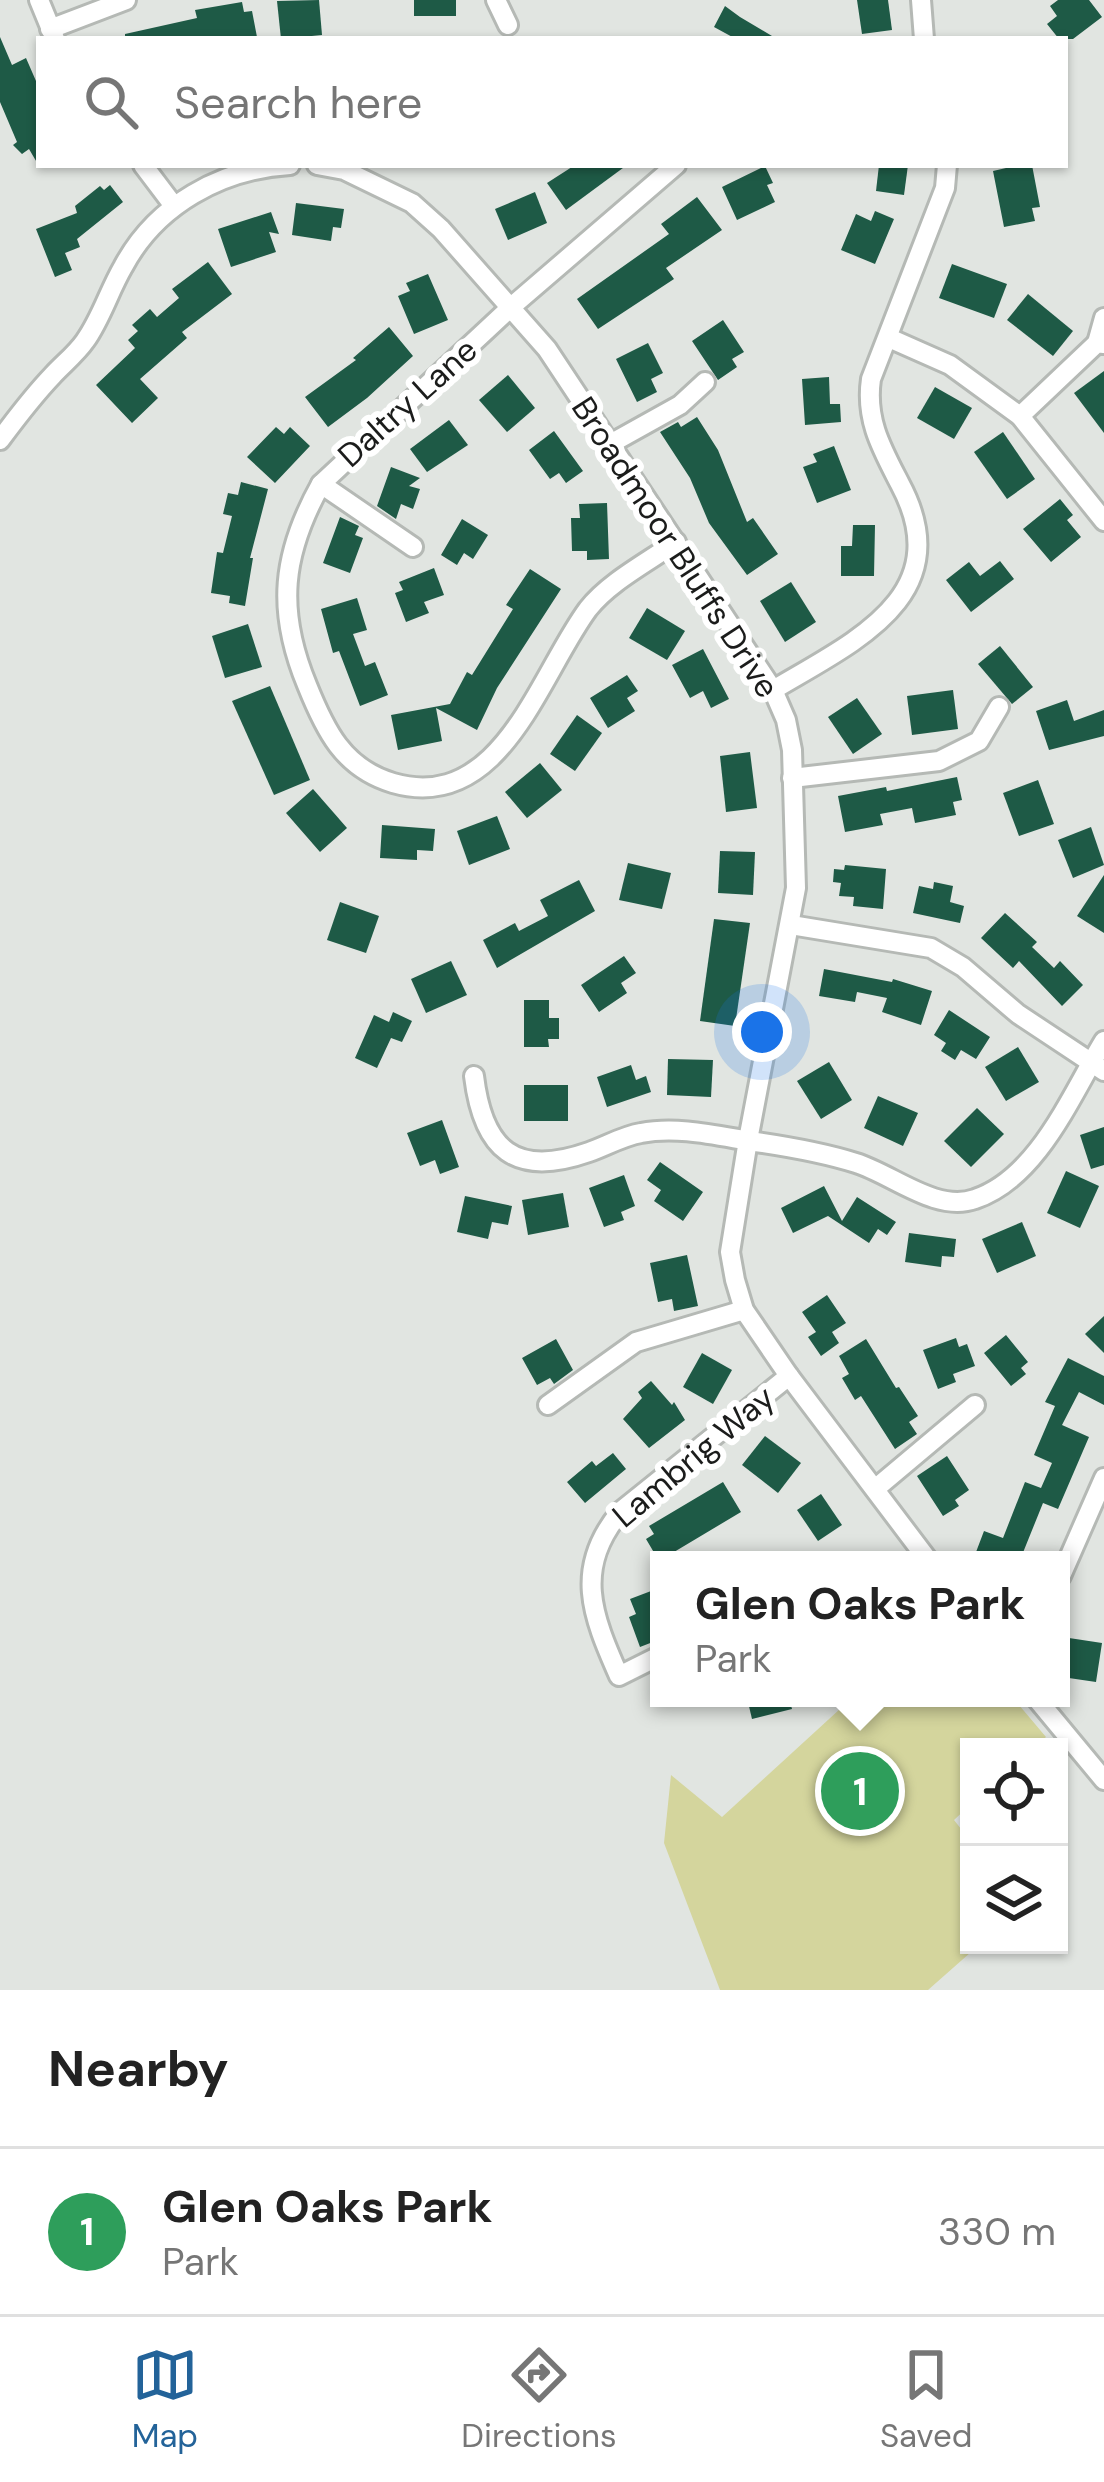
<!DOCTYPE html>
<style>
:root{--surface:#fff;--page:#f2f2f2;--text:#222;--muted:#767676;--line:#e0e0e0;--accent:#236399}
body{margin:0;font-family:"DM Sans",sans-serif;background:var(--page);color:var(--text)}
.controls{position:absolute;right:36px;bottom:36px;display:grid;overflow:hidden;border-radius:0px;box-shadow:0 3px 9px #0004}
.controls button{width:108px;height:108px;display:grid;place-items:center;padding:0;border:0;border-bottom:3px solid var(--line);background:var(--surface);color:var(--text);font:60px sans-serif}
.you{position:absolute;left:762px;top:1032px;width:42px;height:42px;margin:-30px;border:9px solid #fff;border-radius:50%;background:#1a73e8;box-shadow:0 0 0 18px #1a73e833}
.badge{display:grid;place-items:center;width:78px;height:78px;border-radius:50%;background:var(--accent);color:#fff;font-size:39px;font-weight:700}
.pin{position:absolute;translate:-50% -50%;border:6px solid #fff;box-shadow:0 3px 12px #0006}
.popup{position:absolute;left:650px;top:1551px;width:420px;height:156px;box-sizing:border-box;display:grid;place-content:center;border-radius:0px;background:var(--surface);filter:drop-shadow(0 3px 9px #0005);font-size:39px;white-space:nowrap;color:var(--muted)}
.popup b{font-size:45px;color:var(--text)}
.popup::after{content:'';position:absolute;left:50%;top:100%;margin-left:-24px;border:24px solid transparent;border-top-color:var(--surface)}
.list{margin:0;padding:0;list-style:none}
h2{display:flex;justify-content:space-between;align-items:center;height:156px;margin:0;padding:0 48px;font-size:51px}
h2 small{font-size:39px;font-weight:400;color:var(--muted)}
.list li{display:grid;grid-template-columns:78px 1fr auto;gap:36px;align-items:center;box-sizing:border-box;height:168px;padding:0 48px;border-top:3px solid var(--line)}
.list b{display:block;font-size:45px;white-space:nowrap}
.list p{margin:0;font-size:39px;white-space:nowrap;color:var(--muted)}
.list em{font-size:39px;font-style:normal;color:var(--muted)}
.icon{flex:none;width:66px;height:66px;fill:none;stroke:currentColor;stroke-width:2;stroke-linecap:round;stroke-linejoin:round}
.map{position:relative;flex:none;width:1104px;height:1990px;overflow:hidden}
.search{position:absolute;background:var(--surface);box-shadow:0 3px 9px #0004;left:36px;right:36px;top:36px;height:132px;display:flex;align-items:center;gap:30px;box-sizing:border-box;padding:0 42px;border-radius:0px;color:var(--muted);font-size:45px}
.sheet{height:324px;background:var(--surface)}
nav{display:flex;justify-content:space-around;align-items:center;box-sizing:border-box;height:168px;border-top:3px solid var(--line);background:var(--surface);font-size:33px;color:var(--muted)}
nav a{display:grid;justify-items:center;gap:6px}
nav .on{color:var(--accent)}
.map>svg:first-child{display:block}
.green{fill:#d4d59d}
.building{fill:#1e5a46}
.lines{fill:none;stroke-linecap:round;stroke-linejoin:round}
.minor-casing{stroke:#b5b9b5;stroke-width:24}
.minor{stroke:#fff;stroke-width:18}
.labels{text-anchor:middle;stroke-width:12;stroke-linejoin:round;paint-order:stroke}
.street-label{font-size:33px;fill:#1b1c1b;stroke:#fff}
</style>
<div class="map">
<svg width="1104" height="1990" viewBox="0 0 1104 1990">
<rect width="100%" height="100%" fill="#e1e5e1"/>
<polygon class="green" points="852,1698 1013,1698 1046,1737 1035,1747 969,1747 969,1806 954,1820 969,1839 969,1945 979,1945 928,1990 720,1990 664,1843 671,1775 722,1817"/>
<g class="building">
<polygon points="319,0 322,35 281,39 277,1"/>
<rect x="414" y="0" width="42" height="16"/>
<polygon points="857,0 888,0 892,30 862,34"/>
<polygon points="1058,0 1089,0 1102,17 1073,39 1059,39 1047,24 1057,16 1050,6"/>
<polygon points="242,2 244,12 252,11 257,37 125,39 125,34 197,18 195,10"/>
<polygon points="725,6 740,17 777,39 736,39 714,27"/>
<polygon points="0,37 12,65 26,58 36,81 39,166 29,149 22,154 13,145 17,142 0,102"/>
<polygon points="575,165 627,165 566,210 547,183"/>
<polygon points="879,165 908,165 904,195 876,191"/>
<polygon points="1005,165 1032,165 1040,207 1032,208 1035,221 1004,227 993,171 1006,168"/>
<polygon points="765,166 773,183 767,185 775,202 737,220 722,187"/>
<polygon points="110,185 123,202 77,239 80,247 65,253 72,270 55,277 36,229 77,213 75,206 100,186 104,190"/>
<polygon points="535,192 547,223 508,240 495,209"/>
<polygon points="697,197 722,230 666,268 674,279 598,329 577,299 669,234 661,224"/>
<polygon points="296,203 344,209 341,228 333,227 331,241 292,235"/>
<polygon points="875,211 894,219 875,264 841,250 856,214 871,221"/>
<polygon points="271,212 279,234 269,232 276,252 231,267 218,229"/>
<polygon points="208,262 232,294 182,332 187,338 140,379 158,398 132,423 96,385 135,348 128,340 138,331 132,325 150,309 157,317 179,298 172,289"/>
<polygon points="952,264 1007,284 994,318 939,298"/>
<polygon points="428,274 448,320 414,334 398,296 410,291 406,283"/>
<polygon points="1028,294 1073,331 1053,356 1007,320"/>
<polygon points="723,320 744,352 732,359 737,367 718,380 692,341"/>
<polygon points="389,327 413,356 367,398 328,427 305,397 356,360 353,358"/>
<polygon points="648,343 663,373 651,379 657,392 637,402 616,359"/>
<polygon points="1104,371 1104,433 1074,393"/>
<polygon points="508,375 535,408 507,432 479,400"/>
<polygon points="829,377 830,404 840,404 841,422 805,425 802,379"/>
<polygon points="935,387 972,408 954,439 917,418"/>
<polygon points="697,417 718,450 747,522 753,518 778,554 747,575 709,523 690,478 660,432 678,422 681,427"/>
<polygon points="449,420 468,445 427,472 410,449"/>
<polygon points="276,427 284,434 290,427 310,446 275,483 247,457"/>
<polygon points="554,431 583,471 566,483 559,473 550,479 529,450"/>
<polygon points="1003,432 1035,479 1007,499 974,452"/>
<polygon points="834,446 851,490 817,503 803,467 817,462 813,454"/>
<polygon points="391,467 420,478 409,486 420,489 413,509 401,504 396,519 377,506"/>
<polygon points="241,482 268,489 250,558 253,558 245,606 229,603 230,596 211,593 217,552 223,553 232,516 223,514 228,493 238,495"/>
<polygon points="1060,499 1073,515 1067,520 1081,537 1051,562 1023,529"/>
<polygon points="607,503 609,559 587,560 587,551 572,551 571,518 580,518 579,504"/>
<polygon points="340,517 359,526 355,535 363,538 350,573 323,563"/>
<polygon points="462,519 488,535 473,559 464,553 457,565 441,555"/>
<polygon points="853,525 875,525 874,576 841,576 841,546 852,546"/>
<polygon points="1000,561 1014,579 971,612 946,580 969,562 980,576"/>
<polygon points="434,568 444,595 424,602 429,613 406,622 395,593 403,590 399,582"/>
<polygon points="530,569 561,589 497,688 477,730 436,708 442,741 398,750 391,715 450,704 467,672 472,675 513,609 506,605"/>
<polygon points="791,582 816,622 785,642 760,601"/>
<polygon points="357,598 367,630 353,634 365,666 375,662 388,695 360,706 339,651 333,653 321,609"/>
<polygon points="647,608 685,631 667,660 629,638"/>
<polygon points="248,624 262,667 225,678 212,636"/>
<polygon points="1000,646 1033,687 1012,704 978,664"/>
<polygon points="703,649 729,699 711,708 703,691 690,698 672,665"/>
<polygon points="627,675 638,691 627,698 635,711 608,728 590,698"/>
<polygon points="270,686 310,780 274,795 232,701"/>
<polygon points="953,690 958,729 912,735 907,696"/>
<polygon points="857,698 882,734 853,754 828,717"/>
<polygon points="1067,700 1074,721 1104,710 1104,736 1049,750 1036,711"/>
<polygon points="577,715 602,733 575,771 550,754"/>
<polygon points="750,752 757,808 726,812 720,756"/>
<polygon points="540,763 562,790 527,818 505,792"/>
<polygon points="957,777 962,800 953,802 956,815 915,823 912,808 880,814 883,825 845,832 838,796 886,787 887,791"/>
<polygon points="1038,780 1054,824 1019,836 1003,793"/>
<polygon points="313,789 347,828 320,852 286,813"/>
<polygon points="497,816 510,849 469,865 457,831"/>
<polygon points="382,825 435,829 433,851 417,850 417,860 380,858"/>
<polygon points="1091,827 1104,865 1073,878 1058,840"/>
<polygon points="720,851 755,852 753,895 718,893"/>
<polygon points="628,863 671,873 662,909 619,900"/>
<polygon points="845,865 886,869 883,909 853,906 854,897 839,896 841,883 833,882 834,869 844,870"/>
<polygon points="1104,875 1104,933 1077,916"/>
<polygon points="579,880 595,911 497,968 483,940 515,923 519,931 548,916 540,900"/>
<polygon points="934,882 953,886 950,902 964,906 960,923 913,913 919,886 933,889"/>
<polygon points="340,902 379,916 366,953 327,940"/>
<polygon points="1005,913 1037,942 1032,947 1054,968 1060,961 1083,985 1062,1006 1019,961 1013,968 981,938"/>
<polygon points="714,919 750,923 735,1026 700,1021"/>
<polygon points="624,956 636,973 621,983 627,993 599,1012 581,985"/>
<polygon points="451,961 467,995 426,1013 411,979"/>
<polygon points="824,969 892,982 893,979 932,991 921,1025 882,1012 887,998 857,992 855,1002 819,996"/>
<polygon points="524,1000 549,1000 549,1018 559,1018 559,1039 548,1039 549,1047 524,1047"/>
<polygon points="949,1010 990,1037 976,1059 961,1050 955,1060 941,1051 946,1043 934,1035"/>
<polygon points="393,1012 412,1021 402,1042 391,1038 377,1068 355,1058 374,1015 389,1022"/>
<polygon points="1018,1047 1039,1082 1006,1101 985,1067"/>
<polygon points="668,1059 713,1060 711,1097 667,1095"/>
<polygon points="829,1062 852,1100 821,1119 797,1081"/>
<polygon points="631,1065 636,1080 646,1076 651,1092 607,1107 597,1077"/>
<rect x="524" y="1085" width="44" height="36"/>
<polygon points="878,1096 918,1113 903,1146 864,1128"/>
<polygon points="977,1108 1004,1134 971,1167 944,1141"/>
<polygon points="442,1120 459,1167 440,1174 435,1160 420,1166 407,1133"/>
<polygon points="1104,1127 1104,1165 1091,1169 1080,1135"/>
<polygon points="660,1162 703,1192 683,1221 654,1201 661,1190 647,1180"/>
<polygon points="1066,1171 1099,1186 1080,1228 1047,1213"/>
<polygon points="624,1175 635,1206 621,1212 624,1220 604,1227 589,1188"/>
<polygon points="824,1186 842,1221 857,1197 896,1222 887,1235 878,1229 869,1243 828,1216 793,1233 781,1208"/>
<polygon points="563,1193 569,1227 528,1235 522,1200"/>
<polygon points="465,1196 512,1206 508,1225 492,1222 488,1239 457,1232"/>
<polygon points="1022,1222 1036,1256 997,1273 982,1239"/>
<polygon points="909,1233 956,1239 954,1257 942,1256 941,1267 905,1262"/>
<polygon points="687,1255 698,1306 674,1311 672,1299 658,1302 650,1263"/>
<polygon points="827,1295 846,1323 832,1332 839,1343 821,1356 808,1337 816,1332 802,1312"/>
<polygon points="1104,1316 1104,1353 1085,1334"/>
<polygon points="1006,1335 1028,1362 1021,1368 1026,1374 1011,1386 984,1353"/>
<polygon points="956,1338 959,1347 967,1344 975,1366 953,1374 956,1382 938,1389 923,1350"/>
<polygon points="556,1339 573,1370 554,1384 550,1378 537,1385 522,1358"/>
<polygon points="866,1339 896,1388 899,1387 918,1416 909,1422 917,1434 895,1449 861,1396 855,1400 842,1378 849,1374 839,1356"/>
<polygon points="702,1353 732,1370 713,1404 683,1387"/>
<polygon points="1068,1358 1104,1376 1104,1405 1079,1392 1062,1425 1089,1437 1058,1509 1043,1503 1020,1560 973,1560 984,1531 1003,1538 1025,1482 1041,1488 1052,1463 1034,1455 1055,1406 1045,1402"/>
<polygon points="651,1381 672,1405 674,1402 685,1420 649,1448 623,1419 642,1398 638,1392"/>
<polygon points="765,1436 801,1463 778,1493 742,1465"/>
<polygon points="613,1453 626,1469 585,1503 567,1482 592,1461 596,1466"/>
<polygon points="947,1456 969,1490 955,1500 959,1506 943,1516 917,1476"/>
<polygon points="723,1482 741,1512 659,1561 646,1539 654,1534 649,1526"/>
<polygon points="821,1494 842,1525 818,1541 797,1510"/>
<polygon points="659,1588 658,1640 640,1647 629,1617 636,1614 630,1599"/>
<polygon points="1069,1638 1102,1643 1096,1682 1062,1677"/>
<polygon points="747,1698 789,1698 792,1709 752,1719"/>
</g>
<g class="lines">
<defs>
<g id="minor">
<polyline points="39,0 55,39"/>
<polyline points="496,0 508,25"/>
<polyline points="921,0 924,39"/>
<polyline points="50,29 126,0"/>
<polyline points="143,165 174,206"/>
<polyline points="317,165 344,170 412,203 441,229 547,349 773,690 786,720 792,750 796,888 748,1140 730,1252 735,1280 744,1310 789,1376 928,1560"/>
<polyline points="889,338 950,365 1020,416 1104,521"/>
<polyline points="1097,343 1104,318"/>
<polyline points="1020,416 1097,343 1104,344"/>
<path d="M0 440C17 417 33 396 53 375 63 364 76 354 85 341 101 319 109 291 123 267 156 205 221 169 290 165"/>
<polyline points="610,444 680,405 705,382"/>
<polyline points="321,484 413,547"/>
<path d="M676 542C648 562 609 582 588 609 539 675 501 814 393 783 343 768 325 730 307 685 276 610 282 554 321 484L510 308 676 165"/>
<path d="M773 690C853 642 960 596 900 484 882 449 865 420 871 379L945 188 947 165"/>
<polyline points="792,778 939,761 979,741 999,707"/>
<polyline points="791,925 931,948 963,967 1018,1014 1104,1071"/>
<path d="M474 1076C483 1150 515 1178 589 1152 606 1146 623 1136 641 1133 676 1126 714 1135 749 1141 785 1146 821 1152 856 1163 892 1174 936 1213 975 1199 1038 1178 1071 1095 1104 1041"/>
<polyline points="548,1405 636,1342 744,1310"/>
<polyline points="875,1489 975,1405"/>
<polyline points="1061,1576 1104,1478"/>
<path d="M659 1656 619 1676C592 1615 573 1568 621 1511L789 1376"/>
<polyline points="1036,1698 1104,1780"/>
</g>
</defs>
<use href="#minor" class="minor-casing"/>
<use href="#minor" class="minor"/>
</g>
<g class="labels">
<g class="street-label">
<text transform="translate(407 402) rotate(-42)" y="12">Daltry Lane</text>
<text transform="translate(676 547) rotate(57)" y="12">Broadmoor Bluffs Drive</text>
<text transform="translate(693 1456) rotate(-40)" y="12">Lambrig Way</text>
</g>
</g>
</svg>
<div class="controls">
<button><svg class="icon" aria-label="locate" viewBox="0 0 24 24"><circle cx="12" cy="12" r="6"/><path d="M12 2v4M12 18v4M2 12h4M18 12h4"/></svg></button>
<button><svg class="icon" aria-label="layers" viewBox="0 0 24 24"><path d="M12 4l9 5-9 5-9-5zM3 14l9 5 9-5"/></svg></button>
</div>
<div class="you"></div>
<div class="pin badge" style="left:860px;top:1791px;background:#2e9e5b">1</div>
<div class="popup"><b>Glen Oaks Park</b>Park</div>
<div class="search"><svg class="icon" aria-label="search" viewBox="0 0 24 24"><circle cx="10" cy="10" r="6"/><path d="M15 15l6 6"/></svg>Search here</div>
</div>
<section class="sheet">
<h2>Nearby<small></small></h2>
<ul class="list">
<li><span class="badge" style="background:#2e9e5b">1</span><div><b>Glen Oaks Park</b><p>Park</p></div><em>330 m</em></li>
</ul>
</section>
<nav>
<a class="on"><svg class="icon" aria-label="map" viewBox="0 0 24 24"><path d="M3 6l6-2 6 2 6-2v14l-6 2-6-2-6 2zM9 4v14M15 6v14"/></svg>Map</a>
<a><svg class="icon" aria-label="directions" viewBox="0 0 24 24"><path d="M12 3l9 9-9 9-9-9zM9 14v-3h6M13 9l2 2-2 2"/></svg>Directions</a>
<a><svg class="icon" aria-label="saved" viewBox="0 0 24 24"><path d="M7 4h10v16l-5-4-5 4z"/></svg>Saved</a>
</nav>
